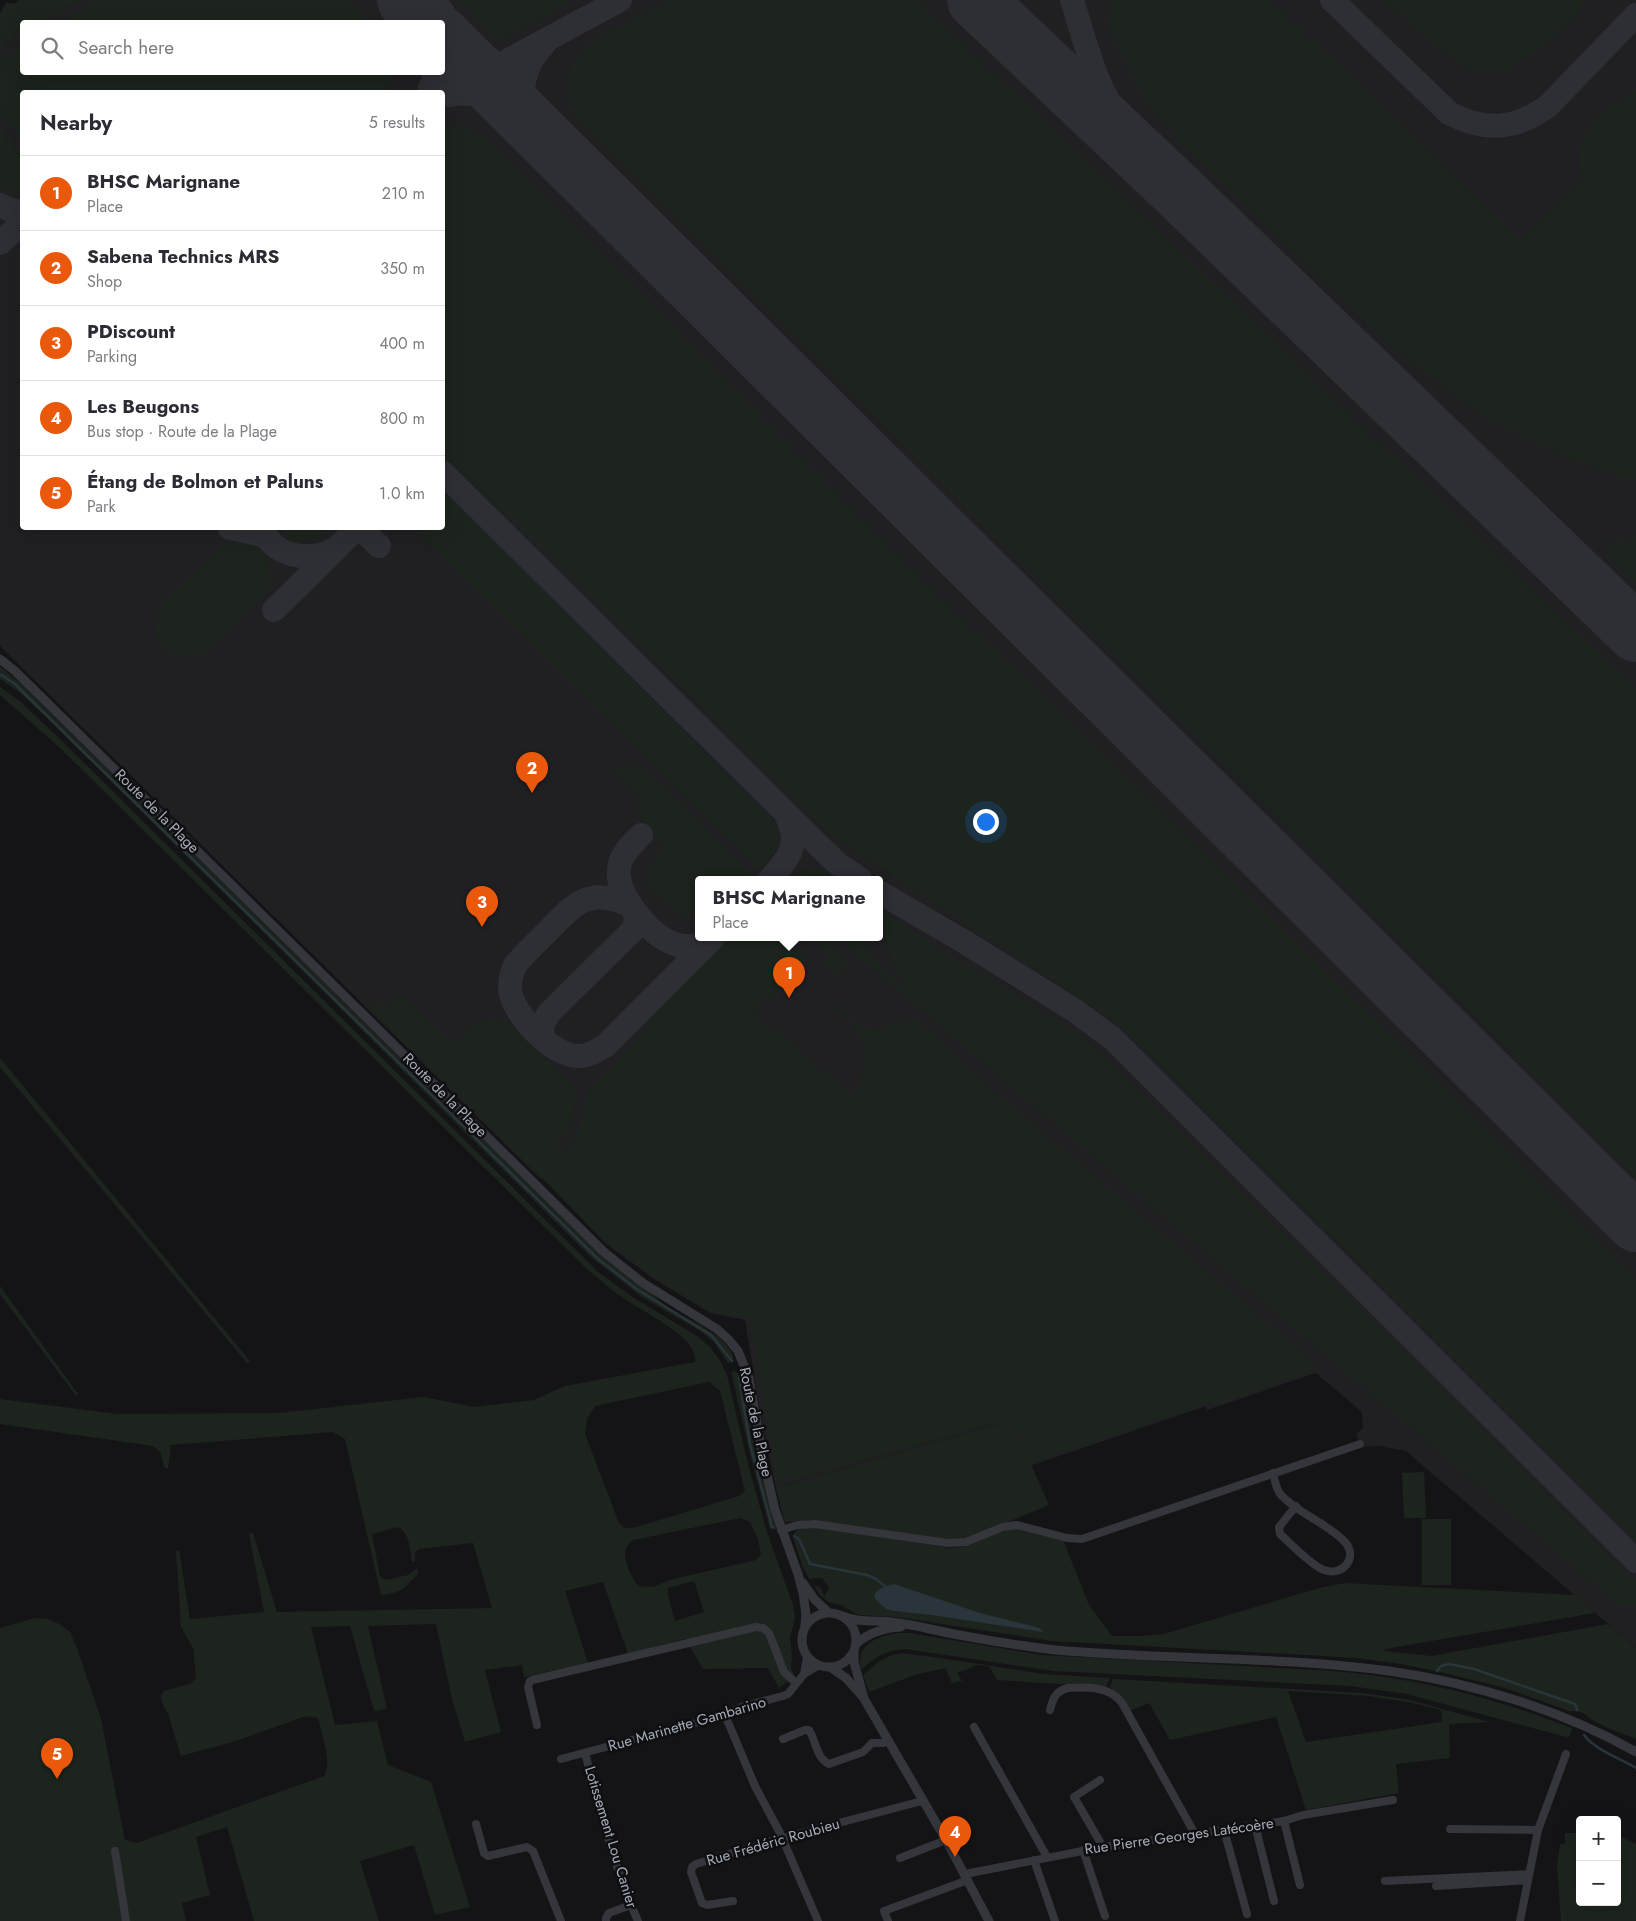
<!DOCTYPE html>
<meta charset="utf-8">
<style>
:root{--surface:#fff;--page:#f7f7f7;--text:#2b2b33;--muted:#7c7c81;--line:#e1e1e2;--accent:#ea580c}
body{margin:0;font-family:Jost,sans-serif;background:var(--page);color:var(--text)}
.controls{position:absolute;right:15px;bottom:15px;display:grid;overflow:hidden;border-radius:5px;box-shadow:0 5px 20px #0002}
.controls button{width:45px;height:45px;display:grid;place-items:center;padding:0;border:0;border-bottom:1px solid var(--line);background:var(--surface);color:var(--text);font:25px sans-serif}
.you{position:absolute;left:985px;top:821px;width:18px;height:18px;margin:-12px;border:4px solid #fff;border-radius:50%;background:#1a73e8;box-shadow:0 0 0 8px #1a73e833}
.badge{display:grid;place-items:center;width:32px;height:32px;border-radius:50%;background:var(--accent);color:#fff;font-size:16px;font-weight:700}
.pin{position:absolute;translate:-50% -41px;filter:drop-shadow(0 1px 2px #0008)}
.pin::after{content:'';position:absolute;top:26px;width:18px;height:15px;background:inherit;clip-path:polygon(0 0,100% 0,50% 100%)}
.popup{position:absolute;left:695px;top:876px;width:188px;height:65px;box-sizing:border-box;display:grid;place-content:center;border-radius:5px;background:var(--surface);filter:drop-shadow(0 1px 4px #0005);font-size:16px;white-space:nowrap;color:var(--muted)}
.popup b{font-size:19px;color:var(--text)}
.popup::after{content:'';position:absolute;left:50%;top:100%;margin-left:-10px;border:10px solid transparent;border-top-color:var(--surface)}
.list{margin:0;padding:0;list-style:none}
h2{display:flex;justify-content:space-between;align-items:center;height:65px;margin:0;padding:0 20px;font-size:21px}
h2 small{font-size:16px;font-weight:400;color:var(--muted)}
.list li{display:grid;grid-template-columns:32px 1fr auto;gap:15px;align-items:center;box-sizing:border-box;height:75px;padding:0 20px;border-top:1px solid var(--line)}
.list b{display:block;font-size:19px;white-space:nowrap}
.list p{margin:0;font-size:16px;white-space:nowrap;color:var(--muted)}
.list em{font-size:16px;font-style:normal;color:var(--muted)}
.icon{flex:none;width:28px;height:28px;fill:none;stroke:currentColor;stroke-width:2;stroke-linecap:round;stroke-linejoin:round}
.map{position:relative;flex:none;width:1636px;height:1921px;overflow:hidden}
.search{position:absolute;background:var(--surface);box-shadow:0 5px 20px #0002;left:20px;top:20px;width:425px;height:55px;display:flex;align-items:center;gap:12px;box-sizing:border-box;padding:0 18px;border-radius:5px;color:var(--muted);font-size:19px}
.panel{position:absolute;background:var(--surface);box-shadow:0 5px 20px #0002;left:20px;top:90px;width:425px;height:440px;border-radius:5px}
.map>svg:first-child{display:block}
.built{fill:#202023;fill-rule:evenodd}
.green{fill:#1c241d;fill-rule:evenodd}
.water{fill:#29343b}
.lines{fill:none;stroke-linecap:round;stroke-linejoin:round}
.stream{stroke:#29343b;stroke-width:2.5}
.taxiway{stroke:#2e2f34;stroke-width:24}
.runway{stroke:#2e2f34;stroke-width:58}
.minor{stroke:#35363b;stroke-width:8}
.tertiary{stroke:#35363b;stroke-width:9}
.labels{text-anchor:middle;stroke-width:5;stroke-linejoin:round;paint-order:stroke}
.street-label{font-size:15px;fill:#a5abb7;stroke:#0f0f11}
</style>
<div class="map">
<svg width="1636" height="1921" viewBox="0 0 1636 1921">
<rect width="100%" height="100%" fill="#141416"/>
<path class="built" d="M19 0H1636V1648L1406 1451 1380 1446 1361 1447 1356 1434 1363 1428 1362 1412 1316 1373 1207 1410 1206 1406 1030 1466 1013 1425 990 1426 776 1488 762 1423 745 1320 710 1313 654 1279 605 1243 549 1185 552 1181 545 1174 541 1179 514 1153 0 646V13L6 3 15 4ZM22 22H442V72H22ZM22 92H442V528H22ZM699 879H879V937H699Z"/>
<g class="green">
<polygon points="19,0 80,0 41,22 22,22 22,33 0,45 0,15 6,3 15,4"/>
<polygon points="96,0 348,0 370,22 62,22"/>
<polygon points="456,0 572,0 501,40 491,36"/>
<path d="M668 0H917L1636 689V1176L575 115C561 88 567 64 588 43Z"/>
<path d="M1108 0H1271L1521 240 1583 180C1582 173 1579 166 1579 160 1578 127 1611 105 1636 90V481L1571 459 1489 419 1391 346 1179 141 1143 98 1115 42 1107 17 1112 14Z"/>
<polygon points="1384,0 1576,0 1583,4 1582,10 1540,48 1511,68 1489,73 1479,72 1469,68 1439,48"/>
<polygon points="22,46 22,72 389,72 389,74 384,92 22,92 22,138 0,115 0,59"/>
<path d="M443 126C460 124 472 130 487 140L937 594 1272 919 1636 1280V1540L1116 1022 825 830 443 453Z"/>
<polygon points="0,130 22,153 22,195 11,193 0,185"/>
<path d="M443 490 772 819C786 841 776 852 759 869L414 528H442Z"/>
<path d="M279 528H331C315 543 293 548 279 528Z"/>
<polygon points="1636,535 1636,582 1608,556 1607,545 1613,540 1620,540 1633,545"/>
<polygon points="242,542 255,545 264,554 272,577 268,592 206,653 186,657 175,654 166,649 159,642 155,628 161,605 226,543"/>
<path d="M0 666 21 684 597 1251C618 1270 642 1285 664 1304 681 1318 732 1335 734 1361L728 1363 714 1342 700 1331 642 1297 592 1258 42 713 18 691 0 679Z"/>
<path d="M0 687 21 702 62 741 598 1272 634 1298 697 1336 711 1348 721 1362 727 1375 749 1468 767 1532 793 1605 795 1618 790 1638 792 1655 791 1668 795 1676 779 1688 768 1668 703 1669 685 1639 628 1654 603 1582 565 1591 588 1663 524 1677 522 1665 485 1670 501 1732 465 1742 451 1695 436 1624 368 1626 387 1709 374 1711 350 1626 311 1627 335 1725 377 1721 388 1765 431 1782 470 1907 435 1915 414 1845 360 1861 379 1921H254L227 1827 196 1837 210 1895 182 1903 186 1921H0V1628L35 1618 48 1619 59 1624 70 1632 76 1645 101 1719 125 1840 137 1843 324 1776C333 1763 321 1733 318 1718L306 1716 236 1741 181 1756 168 1714 162 1703 161 1696 164 1691 190 1684 196 1678 193 1648 181 1627 176 1551 179 1550 190 1619 264 1612 249 1534 253 1533 277 1612 492 1608 473 1543 419 1549 415 1552V1561L412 1562C410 1549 410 1534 398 1527L372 1534 380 1576 386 1580 408 1575 417 1568 418 1574C402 1590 403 1592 381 1595L345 1439 333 1432 171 1445 168 1469 164 1467 161 1453 153 1446 0 1424V1399L118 1414 279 1413 424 1397 474 1407 534 1400 565 1386 695 1362C700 1338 640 1310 623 1298 611 1290 599 1279 587 1269L59 747 0 695ZM709 1382 720 1391 745 1491 739 1496 633 1528H625L619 1523 585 1434 587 1419 595 1406ZM741 1518 750 1522 758 1539 761 1554 756 1560 669 1580 653 1587 639 1586C632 1579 622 1559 626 1549 627 1545 630 1543 633 1540ZM694 1581 704 1612 675 1621 668 1595V1588Z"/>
<path d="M625 766 639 767 654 777 754 875 750 879H699V912L683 916 649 887C641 870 655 857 665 845L635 812 640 806 638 803 639 796 611 769Z"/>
<path d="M808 870C820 870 830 869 837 879H791L797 874Z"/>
<path d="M879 909 942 950 954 962 960 961 1078 1033 1119 1071 1350 1300 1636 1580V1606H1628L1617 1603 836 937H860C871 954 885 976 903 985L881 933 883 923 879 915Z"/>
<path d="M731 937H792L789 941 806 960 769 999 764 994 752 1011 770 1032 776 1028 819 1070 821 1068 850 1095C869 1078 870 1048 854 1028 847 1019 837 1011 829 1004L832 1002 860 1026 875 1029 916 1019 966 1067 1320 1368 1213 1405 1208 1403 1031 1462 1016 1422 989 1424 783 1482 777 1480 750 1318 711 1312 635 1264 605 1240 371 1009 378 1001 386 1007 401 995 455 1045 479 1021 496 1019 509 1023 577 1090 568 1133 555 1144 559 1152 575 1141 589 1090 650 1028 645 1022Z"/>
<polygon points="809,937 820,937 848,962 838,975 824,962 829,956"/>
<polygon points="0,1058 250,1361 247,1363 0,1067"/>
<polygon points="0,1286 78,1394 76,1396 0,1294"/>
<polygon points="735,1371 742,1376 754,1445 777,1527 770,1529 750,1454 731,1372"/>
<polygon points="1013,1424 1049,1505 967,1539 952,1540 813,1520 786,1522 784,1520 776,1488 990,1426"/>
<polygon points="1424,1472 1426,1518 1404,1518 1402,1473"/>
<rect x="1422" y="1519" width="29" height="66"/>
<path d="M808 1527 821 1528 951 1548C973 1548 992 1532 1014 1529 1030 1527 1047 1538 1063 1540L1089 1605 1112 1636H1139L1164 1634 1319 1588 1345 1583 1575 1595 1595 1613 1385 1649 1384 1651 1431 1656 1608 1624 1636 1648V1739C1623 1733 1607 1729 1594 1721 1582 1714 1586 1711 1569 1711L1505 1688 1440 1672 1401 1664 1356 1658 1306 1655 1052 1641 897 1617 859 1615 841 1605 828 1602 819 1594 814 1585 821 1588 824 1597 829 1588 822 1578 809 1579 802 1565 793 1537 794 1533 798 1529Z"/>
<path d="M898 1633H909L1042 1655 1334 1671C1422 1679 1491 1697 1572 1728L1570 1736 1566 1737 1407 1694 1351 1686 1053 1671 905 1649C884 1651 877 1656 861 1670 855 1644 878 1636 898 1633Z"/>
<path d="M902 1653 954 1660 1044 1674 1110 1678 1106 1687 997 1680 989 1666 978 1665 957 1673 962 1681 952 1683 945 1668 915 1675 869 1692 863 1675C876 1664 883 1656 902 1653Z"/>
<path d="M1113 1679 1363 1693 1410 1700 1489 1722 1449 1724 1450 1758 1396 1764 1399 1793 1306 1810 1276 1717 1170 1740 1149 1703 1129 1711 1119 1695 1110 1687ZM1288 1691 1367 1696 1408 1702 1441 1710 1442 1722 1306 1742Z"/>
<polygon points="1565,1833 1580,1833 1580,1902 1617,1902 1617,1835 1636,1844 1636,1921 1561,1921 1557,1865 1560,1844 1565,1844"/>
</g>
<path class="water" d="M894 1584 980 1613 1040 1628 1043 1632 932 1615 894 1611 886 1609 876 1600 874 1595C878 1588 886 1586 894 1584Z"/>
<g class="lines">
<g class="stream">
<polyline points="0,674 15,684 30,699 598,1259 638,1290 711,1335 732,1361"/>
<polyline points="739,1377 750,1444 772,1527 774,1528"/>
<polyline points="794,1536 799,1539 810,1564 867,1575 876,1579 886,1587"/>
<polyline points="1437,1671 1441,1666 1449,1664 1474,1669 1575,1704 1577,1710"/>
<path d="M1584 1735C1594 1749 1621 1759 1636 1768"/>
</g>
<g class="taxiway">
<path d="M1072 0C1080 26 1087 52 1097 77 1115 121 1144 156 1176 189"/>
<path d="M1332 0 1449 113C1484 132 1516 130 1548 106L1636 15"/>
<polyline points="413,7 425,22"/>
<polyline points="429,92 436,72"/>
<path d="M449 95C479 89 500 100 524 117"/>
<polyline points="442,96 620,0"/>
<path d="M536 129C515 101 521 66 545 43"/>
<polyline points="0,205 8,209 22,212"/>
<polyline points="0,243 22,223"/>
<polyline points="442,472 814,841 838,864 860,879"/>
<polyline points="230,528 263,535 269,540"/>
<path d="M264 528C270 557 312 563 334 549"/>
<polyline points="360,528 379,546"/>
<polyline points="274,610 357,528"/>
<path d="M641 835C633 843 623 852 620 863 619 868 618 874 619 878 623 902 652 937 675 944 688 949 702 944 712 938"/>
<path d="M770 879C791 857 801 842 785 813"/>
<polyline points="879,892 963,941 1074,1010 1112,1038 1636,1561"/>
<path d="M632 907C591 885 575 903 548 931 537 942 525 953 515 965 512 972 510 980 510 988 511 1013 552 1056 578 1056 589 1056 597 1051 606 1045L714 937"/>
<polyline points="543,1038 542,1025 549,1013 634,929 636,918 633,909"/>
</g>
<g class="runway">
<polyline points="406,0 429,22"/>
<polyline points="976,0 1176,189 1636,633"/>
<polyline points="442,36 1636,1223"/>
</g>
<g class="minor">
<path d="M1273 1473C1275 1480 1276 1490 1281 1495 1299 1514 1327 1523 1345 1542 1359 1558 1342 1577 1324 1570 1312 1566 1290 1543 1280 1534L1279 1527 1296 1506"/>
<polyline points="781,1530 798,1525 815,1524 948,1543 966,1542 1003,1527 1017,1525 1067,1538 1082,1539 1360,1444"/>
<polyline points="807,1657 804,1674 819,1665"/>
<path d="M1050 1710C1053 1698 1056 1691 1068 1688 1087 1687 1110 1686 1122 1703L1195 1834"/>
<polyline points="725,1715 755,1786 780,1833 818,1921"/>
<polyline points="537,1725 528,1687 530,1681 532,1680 756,1627 763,1628 769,1633 784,1672 796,1683"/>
<polyline points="974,1727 1047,1857"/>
<path d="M783 1739 805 1730H809C816 1740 816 1758 829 1764L863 1752 872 1743H883L889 1741"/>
<path d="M585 1753C600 1809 614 1868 638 1921"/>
<polyline points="561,1759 725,1715 741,1707 783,1696 788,1694 804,1674"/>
<polyline points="1100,1780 1074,1797 1103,1847"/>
<polyline points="1284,1821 1300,1885"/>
<polyline points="476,1824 484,1853 488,1856 527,1847 533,1851 561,1921"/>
<polyline points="1255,1825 1274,1901"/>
<polyline points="1450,1829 1538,1830"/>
<polyline points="1224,1830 1247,1914"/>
<polyline points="1083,1850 1105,1916"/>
<polyline points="115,1851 126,1921"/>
<polyline points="900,1858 946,1840"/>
<polyline points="1034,1860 1055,1921"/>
<polyline points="965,1874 1103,1847 1284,1821 1303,1815 1393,1800"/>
<polyline points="1385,1881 1529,1874"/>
<polyline points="1436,1886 1528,1880"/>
<polyline points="733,1901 707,1905 702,1903 691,1872 692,1867 696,1864 782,1838 922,1801"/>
<polyline points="606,1921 606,1918 609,1913 631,1905"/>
<polyline points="888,1921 884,1911 968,1880"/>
<polyline points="1520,1921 1538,1830 1566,1754"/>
</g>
<g class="tertiary">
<polyline points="0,659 15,671 604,1252 643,1283 717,1329 729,1340 738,1351 749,1378 763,1458 775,1510 798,1574 803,1593 806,1614 805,1625"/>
<polyline points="803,1583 815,1600 828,1612"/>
<circle cx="829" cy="1640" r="27"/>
<path d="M843 1616C859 1623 874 1620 891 1622 913 1624 936 1631 959 1635 991 1641 1023 1646 1055 1650 1166 1660 1279 1656 1389 1671 1473 1683 1562 1710 1636 1752"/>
<path d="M856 1644C869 1632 884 1628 901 1627"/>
<polyline points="854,1652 854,1662 863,1695"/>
<polyline points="830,1667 846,1678 863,1697 946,1840 989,1921"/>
</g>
</g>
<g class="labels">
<g class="street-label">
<text transform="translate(157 811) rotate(45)" y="5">Route de la Plage</text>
<text transform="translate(445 1095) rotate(45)" y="5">Route de la Plage</text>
<text transform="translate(756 1422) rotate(78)" y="5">Route de la Plage</text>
<text transform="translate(687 1724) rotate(-16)" y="5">Rue Marinette Gambarino</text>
<text transform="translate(1179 1836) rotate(-8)" y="5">Rue Pierre Georges Latécoère</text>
<text transform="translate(611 1837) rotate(73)" y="5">Lotissement Lou Canier</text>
<text transform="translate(773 1842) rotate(-16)" y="5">Rue Frédéric Roubieu</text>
</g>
</g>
</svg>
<div class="controls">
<button>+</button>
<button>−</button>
</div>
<div class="you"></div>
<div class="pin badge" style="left:789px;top:998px">1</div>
<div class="popup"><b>BHSC Marignane</b>Place</div>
<div class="pin badge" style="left:532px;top:793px">2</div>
<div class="pin badge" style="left:482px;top:927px">3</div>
<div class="pin badge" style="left:955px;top:1857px">4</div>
<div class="pin badge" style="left:57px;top:1779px">5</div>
<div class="search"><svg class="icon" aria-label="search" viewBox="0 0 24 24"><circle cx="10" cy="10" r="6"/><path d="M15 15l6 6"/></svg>Search here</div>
<section class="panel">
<h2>Nearby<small>5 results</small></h2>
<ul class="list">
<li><span class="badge">1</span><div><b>BHSC Marignane</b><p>Place</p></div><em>210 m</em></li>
<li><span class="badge">2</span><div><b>Sabena Technics MRS</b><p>Shop</p></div><em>350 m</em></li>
<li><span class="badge">3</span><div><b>PDiscount</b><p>Parking</p></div><em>400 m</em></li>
<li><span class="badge">4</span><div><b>Les Beugons</b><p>Bus stop · Route de la Plage</p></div><em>800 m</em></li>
<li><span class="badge">5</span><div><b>Étang de Bolmon et Paluns</b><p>Park</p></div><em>1.0 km</em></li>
</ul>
</section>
</div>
